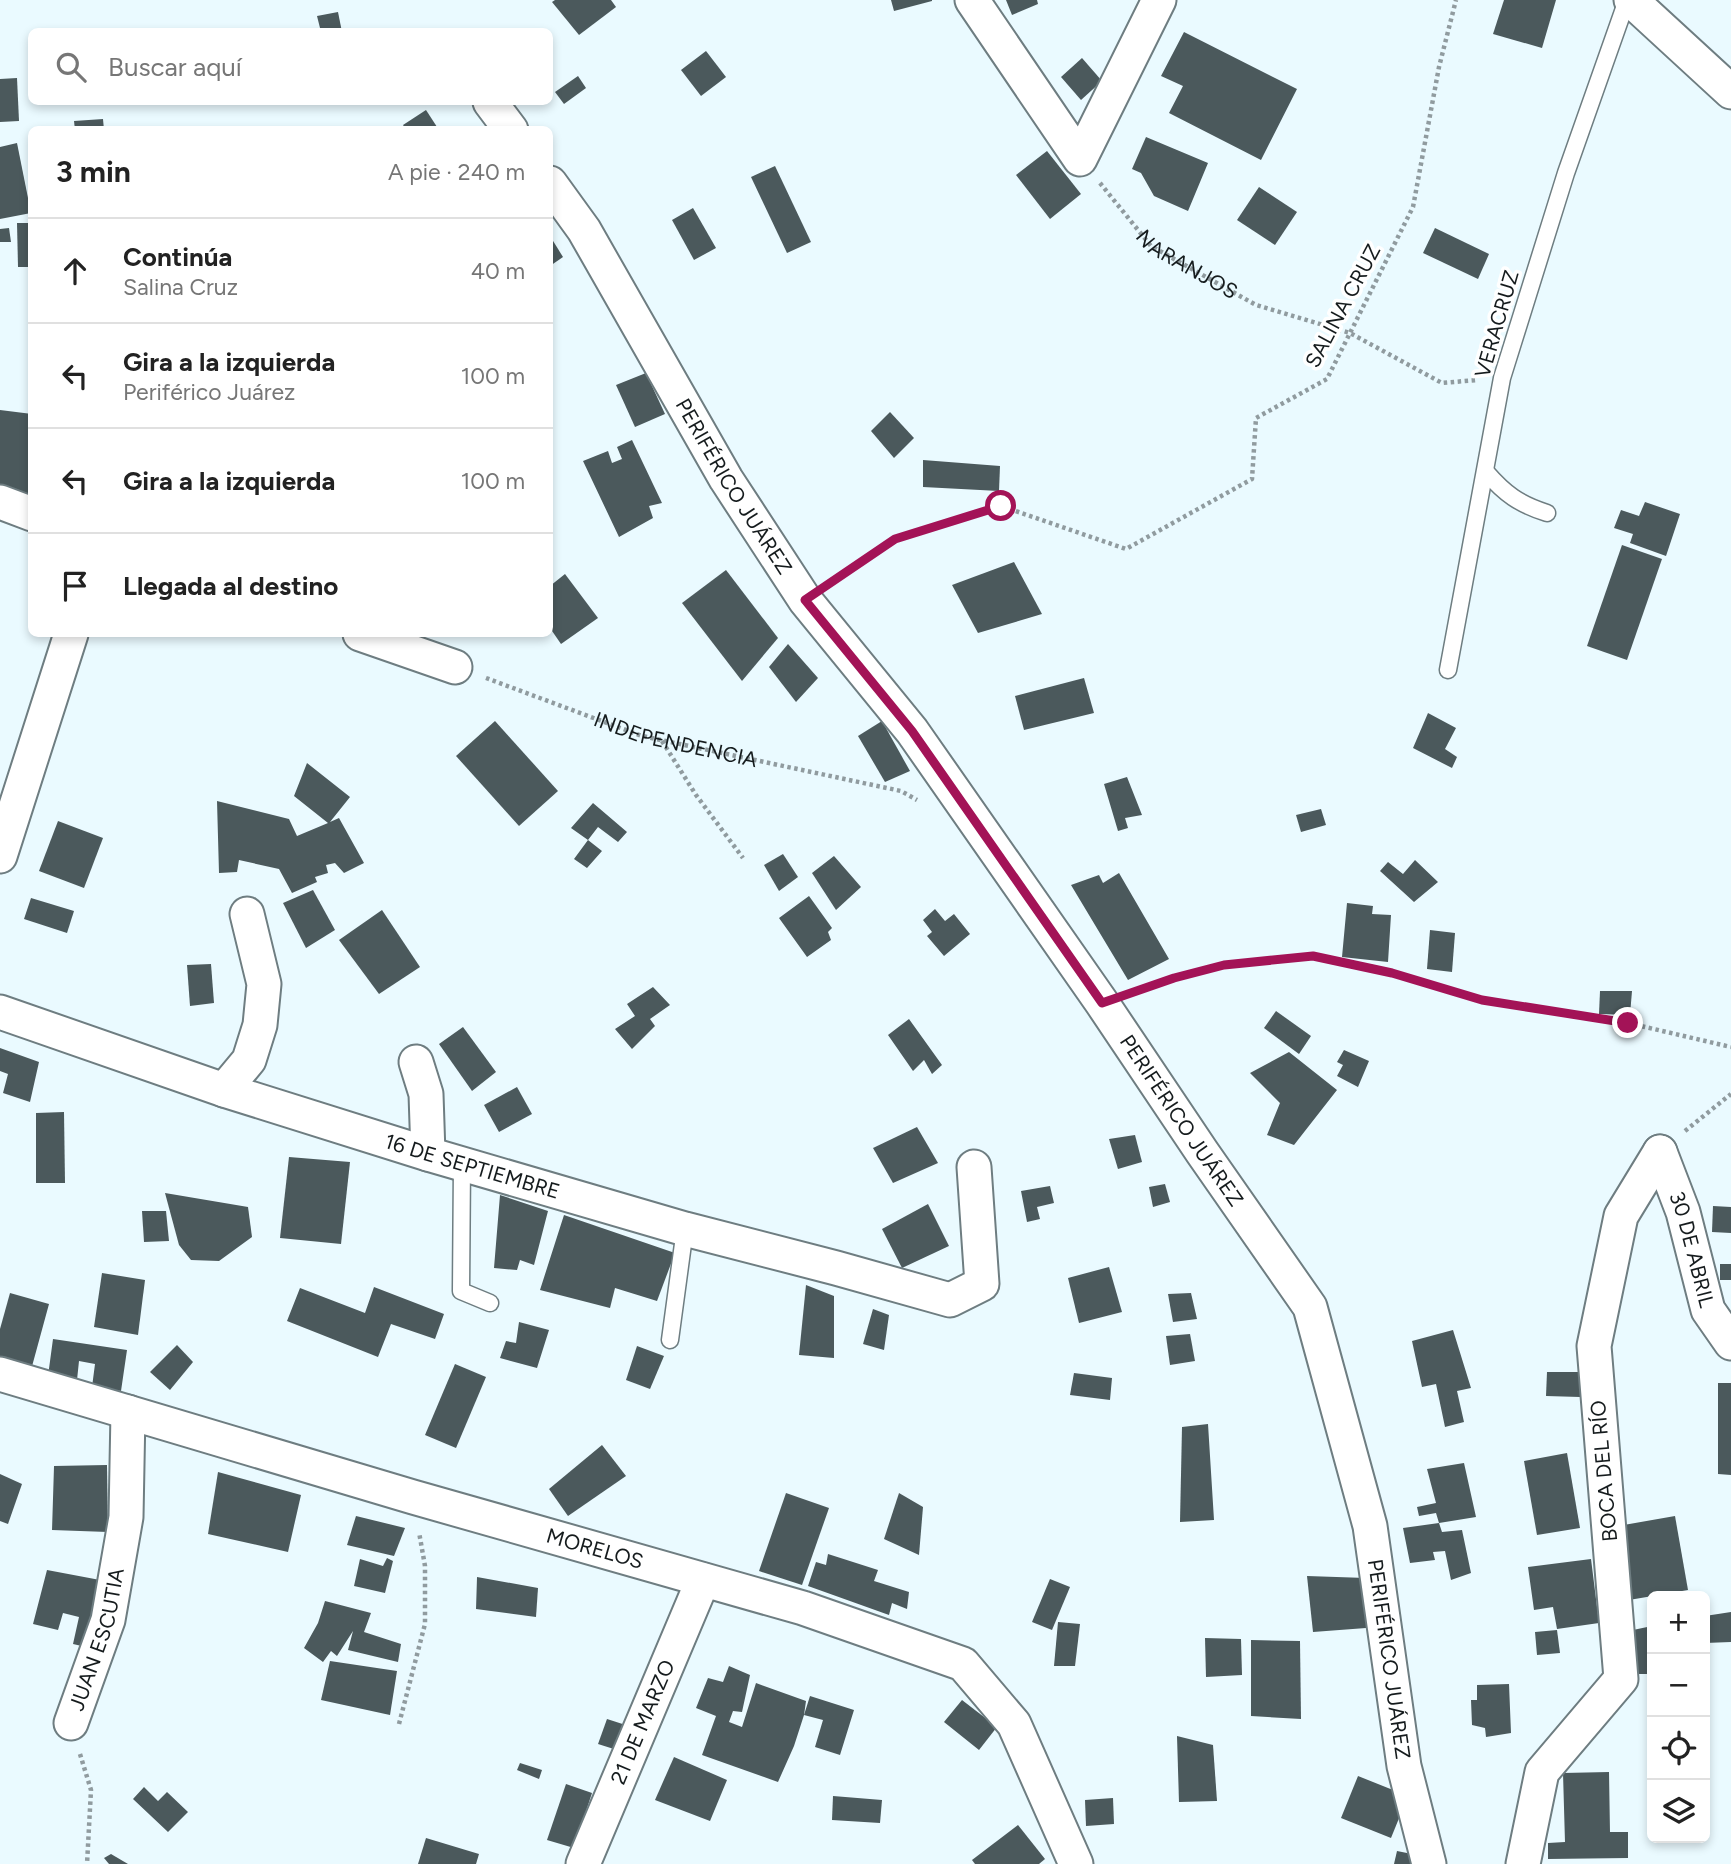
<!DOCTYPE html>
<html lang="es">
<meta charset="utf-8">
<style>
:root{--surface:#fff;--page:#f6f6f6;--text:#222;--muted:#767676;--line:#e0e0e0}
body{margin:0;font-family:Figtree,sans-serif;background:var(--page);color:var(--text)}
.controls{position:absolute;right:21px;bottom:21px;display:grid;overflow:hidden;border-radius:10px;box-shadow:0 4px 10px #0003}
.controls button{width:63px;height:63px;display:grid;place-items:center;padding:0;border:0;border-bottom:2px solid var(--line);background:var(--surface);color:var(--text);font:35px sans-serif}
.stop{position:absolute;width:21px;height:21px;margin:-16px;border:5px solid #a31357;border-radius:50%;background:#fff}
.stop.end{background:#a31357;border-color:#fff;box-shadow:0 2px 7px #0008}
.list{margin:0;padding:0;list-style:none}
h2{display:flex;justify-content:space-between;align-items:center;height:91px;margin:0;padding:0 28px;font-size:30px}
h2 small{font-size:23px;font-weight:400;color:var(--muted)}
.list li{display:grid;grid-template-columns:46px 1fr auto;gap:21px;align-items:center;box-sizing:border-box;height:105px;padding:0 28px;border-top:2px solid var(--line)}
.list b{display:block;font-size:26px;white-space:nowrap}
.list p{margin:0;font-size:23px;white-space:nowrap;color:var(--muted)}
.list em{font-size:23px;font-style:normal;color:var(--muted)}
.icon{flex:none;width:38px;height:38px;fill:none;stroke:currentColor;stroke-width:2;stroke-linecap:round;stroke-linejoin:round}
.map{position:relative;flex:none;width:1731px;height:1864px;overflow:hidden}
.search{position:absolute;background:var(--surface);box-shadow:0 4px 10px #0003;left:28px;top:28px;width:525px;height:77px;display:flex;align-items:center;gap:18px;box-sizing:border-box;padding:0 24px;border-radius:10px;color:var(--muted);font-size:26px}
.panel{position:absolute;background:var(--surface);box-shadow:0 4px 10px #0003;left:28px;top:126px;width:525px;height:511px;border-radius:10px}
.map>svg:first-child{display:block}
.building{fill:#4b595c}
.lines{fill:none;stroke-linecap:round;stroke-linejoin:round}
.service-casing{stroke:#6e7d81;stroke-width:19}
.minor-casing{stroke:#6e7d81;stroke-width:37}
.path{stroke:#909b9f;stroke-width:4.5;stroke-dasharray:3.5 3.5;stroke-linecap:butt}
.service{stroke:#fff;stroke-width:16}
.minor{stroke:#fff;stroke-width:33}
.route{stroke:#a31357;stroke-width:9}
.labels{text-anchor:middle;stroke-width:7;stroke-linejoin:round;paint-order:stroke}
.street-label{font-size:21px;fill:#151b1d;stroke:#fff}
</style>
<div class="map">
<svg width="1731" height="1864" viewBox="0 0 1731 1864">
<rect width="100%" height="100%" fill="#eafaff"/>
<g class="building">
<polygon points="555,0 611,0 616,7 579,35 552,2"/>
<polygon points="891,0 932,0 932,1 894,11"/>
<polygon points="1006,0 1037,0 1038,4 1012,15"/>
<polygon points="1504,0 1556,0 1542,48 1493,34"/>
<polygon points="338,12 342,32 321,32 317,16"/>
<polygon points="1184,32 1297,89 1261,160 1169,113 1183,86 1161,76"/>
<polygon points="706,51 726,77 701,96 681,70"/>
<polygon points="1082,58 1102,81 1081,100 1061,77"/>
<polygon points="578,76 586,88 564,104 555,92"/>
<polygon points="17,78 19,121 0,122 0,79"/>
<polygon points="426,110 439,130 406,130 403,125"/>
<polygon points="103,119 104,130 75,130 74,121"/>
<polygon points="1146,137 1208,163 1188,211 1154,196 1141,173 1132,169"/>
<polygon points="17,143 31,213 0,219 0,147"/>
<polygon points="1047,151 1081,194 1050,219 1016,175"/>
<polygon points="775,166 811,242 787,253 751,177"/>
<polygon points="1259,187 1297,212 1275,245 1237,220"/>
<polygon points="693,208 716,248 694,260 672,220"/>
<polygon points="17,223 32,223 32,267 18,267"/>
<polygon points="9,228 11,242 0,242 0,229"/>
<polygon points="1435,228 1489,254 1478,279 1423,253"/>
<polygon points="550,236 563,257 550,266"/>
<polygon points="646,373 665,414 635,427 616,385"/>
<polygon points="0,410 32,414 32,502 0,495"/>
<polygon points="890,412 914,438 894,458 871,431"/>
<polygon points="632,440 662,503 649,506 653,518 619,537 583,461 608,451 612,463 622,459 617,447"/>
<polygon points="923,460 1000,466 999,491 923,487"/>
<polygon points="1645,502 1680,514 1666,556 1630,543 1633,534 1614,528 1621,510 1639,516"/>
<polygon points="1622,545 1662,559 1627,660 1587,646"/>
<polygon points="1014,562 1042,614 978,633 952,585"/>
<polygon points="726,570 778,638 742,681 682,603"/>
<polygon points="565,574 598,618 561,644 550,628 550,586"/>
<polygon points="788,644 818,678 796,702 769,667"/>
<polygon points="1084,678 1094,713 1024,730 1015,696"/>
<polygon points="1428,713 1456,728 1445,749 1457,757 1452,768 1413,748"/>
<polygon points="495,721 558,791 519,826 456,756"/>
<polygon points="882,721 910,771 885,782 858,736"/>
<polygon points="307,763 350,797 330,822 339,818 364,863 344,873 335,863 326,865 328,873 315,877 317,882 292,893 279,869 239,860 237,872 219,873 217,801 289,819 297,836 328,823 294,796"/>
<polygon points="1127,777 1142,815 1125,818 1128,828 1118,831 1104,784"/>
<polygon points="593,803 627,832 618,842 598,827 588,840 602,851 587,868 574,859 588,840 571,828"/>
<polygon points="1321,809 1326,825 1301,832 1296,815"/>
<polygon points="58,821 103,838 84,888 39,871"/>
<polygon points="783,854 798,877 779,891 764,865"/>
<polygon points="834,856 861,887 836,910 812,873"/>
<polygon points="1415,860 1438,882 1414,902 1380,871 1388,862 1403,874"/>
<polygon points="1119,873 1169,959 1128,980 1071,885 1099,875 1103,883"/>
<polygon points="313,890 335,930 306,948 283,903"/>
<polygon points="809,896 832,928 828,932 831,940 807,957 779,918"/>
<polygon points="31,898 74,911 67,933 24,919"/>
<polygon points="1347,903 1373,906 1372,914 1391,915 1388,962 1342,957"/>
<polygon points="935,909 945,921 954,914 970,934 944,956 927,936 932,932 923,920"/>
<polygon points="382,910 420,967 379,994 339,940"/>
<polygon points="1430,930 1455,933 1452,972 1427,969"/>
<polygon points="211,964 214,1003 190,1006 187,965"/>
<polygon points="653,987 670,1005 650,1019 655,1026 632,1049 615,1029 635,1016 627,1004"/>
<polygon points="1600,991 1632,991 1630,1015 1599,1014"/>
<polygon points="1276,1011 1311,1036 1299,1054 1264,1028"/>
<polygon points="909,1019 942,1065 932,1074 924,1060 913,1071 888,1035"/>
<polygon points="463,1027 496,1072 472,1091 439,1044"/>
<polygon points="0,1048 39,1062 30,1102 3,1093 8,1074 0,1071"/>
<polygon points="1344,1050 1369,1061 1358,1087 1337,1076 1343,1065 1337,1062"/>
<polygon points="1289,1052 1337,1090 1294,1145 1267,1135 1280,1103 1250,1073"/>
<polygon points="517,1087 532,1114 499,1132 484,1105"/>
<polygon points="64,1112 65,1183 36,1183 36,1113"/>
<polygon points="917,1127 938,1163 893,1183 873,1148"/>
<polygon points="1135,1135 1142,1162 1118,1169 1109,1139"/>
<polygon points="289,1157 350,1162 341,1244 280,1238"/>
<polygon points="1165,1184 1170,1202 1153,1207 1149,1187"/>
<polygon points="1050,1186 1054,1203 1037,1207 1040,1219 1027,1222 1021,1191"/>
<polygon points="165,1193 248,1207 252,1237 219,1261 191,1260 179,1245"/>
<polygon points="500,1195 548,1211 534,1265 520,1260 517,1270 494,1268"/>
<polygon points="928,1204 949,1246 902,1268 882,1229"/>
<polygon points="1713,1206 1731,1207 1731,1233 1712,1232"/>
<polygon points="142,1211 166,1211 169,1241 144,1242"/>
<polygon points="564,1215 675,1253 657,1301 615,1288 610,1308 540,1290"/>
<rect x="1720" y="1264" width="11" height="16"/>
<polygon points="1109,1267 1122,1312 1079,1323 1068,1278"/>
<polygon points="102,1273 145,1280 138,1335 94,1327"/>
<polygon points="806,1285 834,1296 834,1358 799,1355"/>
<polygon points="374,1287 444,1314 435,1339 391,1324 378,1357 287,1321 300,1288 365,1313"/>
<polygon points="10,1293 49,1304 28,1381 0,1373 0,1329"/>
<polygon points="1191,1293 1197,1319 1173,1322 1168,1294"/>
<polygon points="873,1309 889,1315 884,1350 863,1344"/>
<polygon points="519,1322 549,1330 537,1368 500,1358 506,1341 516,1343"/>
<polygon points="1453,1330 1471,1388 1457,1391 1464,1422 1445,1427 1436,1384 1422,1387 1412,1341"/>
<polygon points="1190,1334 1195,1361 1170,1365 1166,1336"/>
<polygon points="53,1339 127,1350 121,1391 92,1387 95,1364 79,1361 77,1380 48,1376"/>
<polygon points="177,1345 193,1362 170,1390 150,1372"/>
<polygon points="637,1346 664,1356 650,1389 626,1380"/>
<polygon points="455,1364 486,1377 456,1448 425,1435"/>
<polygon points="1547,1372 1580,1372 1580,1397 1546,1396"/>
<polygon points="1074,1373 1112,1378 1110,1400 1070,1395"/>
<polygon points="1718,1383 1731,1383 1731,1475 1718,1474"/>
<polygon points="1208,1424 1214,1520 1180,1522 1182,1427"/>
<polygon points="602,1445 626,1476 568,1516 549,1489"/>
<polygon points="1567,1453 1580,1528 1537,1535 1524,1461"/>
<polygon points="1464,1463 1476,1517 1439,1523 1436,1513 1419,1516 1417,1507 1436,1503 1427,1469"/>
<polygon points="107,1465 108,1532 52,1530 54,1466"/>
<polygon points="218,1472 301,1495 288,1552 208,1534"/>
<polygon points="0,1474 22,1484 8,1524 0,1521"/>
<polygon points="786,1493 829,1508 802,1585 759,1571"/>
<polygon points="899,1493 923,1507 919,1555 884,1539"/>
<polygon points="356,1516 405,1528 394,1556 347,1545"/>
<polygon points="1675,1516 1688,1590 1629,1600 1618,1526"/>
<polygon points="1439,1523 1442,1532 1462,1530 1471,1573 1451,1580 1445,1551 1433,1552 1435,1560 1410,1563 1403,1528"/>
<polygon points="828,1554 878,1570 874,1581 909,1592 907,1609 892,1603 889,1615 808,1586 816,1562 826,1565"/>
<polygon points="387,1558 393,1561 385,1593 354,1586 360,1559 383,1566"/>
<polygon points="1591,1559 1599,1623 1557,1629 1553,1607 1534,1610 1528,1567"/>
<polygon points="47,1570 100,1580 86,1647 73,1644 79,1617 63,1613 58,1630 33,1624"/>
<polygon points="1307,1576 1366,1578 1366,1628 1313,1632"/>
<polygon points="477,1577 538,1588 536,1617 476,1609"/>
<polygon points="1050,1579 1070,1587 1052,1630 1032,1622"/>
<polygon points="325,1601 371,1613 364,1632 401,1644 398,1662 348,1650 353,1631 337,1656 331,1651 323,1662 304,1648 318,1623"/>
<polygon points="1731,1612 1731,1642 1705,1643 1705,1616"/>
<polygon points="1058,1622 1080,1624 1075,1666 1054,1666"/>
<polygon points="1652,1626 1652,1674 1630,1674 1633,1630"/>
<polygon points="1557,1630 1560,1653 1537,1655 1535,1632"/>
<polygon points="1205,1638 1241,1639 1242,1675 1206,1677"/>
<polygon points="1251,1640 1300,1641 1301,1719 1251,1716"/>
<polygon points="330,1661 397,1671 390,1715 321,1700"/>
<polygon points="729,1666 750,1675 742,1712 733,1711 729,1722 742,1727 756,1683 806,1701 804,1715 794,1746 778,1782 702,1755 716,1716 696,1708 708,1678 723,1682"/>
<polygon points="1509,1684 1511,1733 1486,1737 1485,1728 1472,1725 1471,1700 1477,1700 1477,1685"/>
<polygon points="810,1696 854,1710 840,1755 815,1747 823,1720 804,1715"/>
<polygon points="962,1700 997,1727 979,1750 944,1722"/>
<polygon points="607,1719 635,1728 617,1750 598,1744"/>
<polygon points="1177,1736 1213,1745 1217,1801 1179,1802"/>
<polygon points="674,1757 727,1780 710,1821 655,1800"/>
<polygon points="520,1763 542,1770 539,1779 517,1770"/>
<polygon points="1609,1772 1610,1832 1628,1832 1628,1858 1548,1859 1548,1843 1565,1842 1563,1773"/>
<polygon points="1358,1776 1408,1796 1391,1838 1341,1818"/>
<polygon points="566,1784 592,1793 574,1848 547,1840"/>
<polygon points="144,1787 158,1801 167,1792 188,1812 168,1832 133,1799"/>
<polygon points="833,1796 882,1800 880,1823 832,1820"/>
<polygon points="1113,1798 1114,1824 1086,1826 1085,1800"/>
<polygon points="1018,1825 1045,1859 1039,1864 975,1864 972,1860"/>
<polygon points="426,1838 479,1854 476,1864 418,1864"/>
<polygon points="1397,1851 1417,1855 1415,1864 1394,1864"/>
<polygon points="111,1854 128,1864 109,1864 104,1858"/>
</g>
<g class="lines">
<defs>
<g id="service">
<path d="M1486 472C1505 494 1519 504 1547 513"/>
<polyline points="1448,670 1502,378 1566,173 1627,0"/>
<polyline points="462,1164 461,1291 490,1303"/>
<polyline points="670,1340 685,1229"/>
</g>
<g id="minor">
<polyline points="972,0 1080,159 1159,0"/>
<polyline points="1631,0 1731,92"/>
<polyline points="490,102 511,130"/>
<path id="s3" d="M550 183 584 230 726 479 805 600 912 731 1102 1003 1202 1152 1310 1307 1370 1526 1404 1766 1429 1864"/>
<polyline points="0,502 32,514"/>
<polyline points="360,634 455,667"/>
<polyline points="0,856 71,634"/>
<path id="s4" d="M0 1012 224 1090 428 1154 685 1229 836 1268 950 1300 982 1284 974 1167"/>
<polyline points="416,1062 426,1094 428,1154"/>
<polyline points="224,1090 249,1060 260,1025 264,984 247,914"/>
<path id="s5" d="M1660 1152 1683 1212 1708 1310 1731 1343"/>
<path id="s6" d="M0 1374 413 1497 803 1608 963 1664 1014 1724 1076 1864"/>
<path id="s7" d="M71 1723 108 1620 126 1517 128 1412"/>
<path id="s8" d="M583 1864 703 1580"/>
<polyline points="1523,1864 1542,1772 1621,1679 1594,1346 1621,1216 1660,1152"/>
</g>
</defs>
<use href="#service" class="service-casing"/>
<use href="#minor" class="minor-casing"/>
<g class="path">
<path id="s1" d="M1100 183 1151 246 1256 305 1350 333 1442 383 1477 380"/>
<polyline points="832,582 895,539 1001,506 1126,549 1252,479 1256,418 1327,379 1413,207 1439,67 1456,0"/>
<path id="s2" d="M486 678 642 736 901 791 917 800"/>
<polyline points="662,741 696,795 743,858"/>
<polyline points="1136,991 1174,978 1224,965 1313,956 1392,973 1482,1000 1628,1023 1731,1047"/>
<polyline points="1685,1131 1731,1094"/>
<polyline points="399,1724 425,1624 425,1566 419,1532"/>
<polyline points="80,1754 91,1790 87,1864"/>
</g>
<use href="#service" class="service"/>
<use href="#minor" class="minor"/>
</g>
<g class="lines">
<polyline class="route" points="1001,506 895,539 805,600 912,731 1102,1003 1174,978 1224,965 1313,956 1392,973 1482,1000 1628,1023"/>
</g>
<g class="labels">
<g class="street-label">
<text dy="7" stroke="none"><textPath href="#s1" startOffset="121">NARANJOS</textPath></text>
<text transform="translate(1343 306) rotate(-62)" y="7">SALINA CRUZ</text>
<text transform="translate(1497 324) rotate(-74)" y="7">VERACRUZ</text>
<text dy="7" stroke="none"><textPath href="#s3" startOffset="355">PERIFÉRICO JUÁREZ</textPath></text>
<text dy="7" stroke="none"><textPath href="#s2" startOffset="200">INDEPENDENCIA</textPath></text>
<text dy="7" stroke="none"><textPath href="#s3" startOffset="1132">PERIFÉRICO JUÁREZ</textPath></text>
<text dy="7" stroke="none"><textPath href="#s4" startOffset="497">16 DE SEPTIEMBRE</textPath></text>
<text dy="7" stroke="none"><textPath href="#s5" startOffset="103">30 DE ABRIL</textPath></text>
<text transform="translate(1604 1471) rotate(-95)" y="7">BOCA DEL RÍO</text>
<text dy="7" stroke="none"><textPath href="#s6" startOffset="620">MORELOS</textPath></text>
<text dy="7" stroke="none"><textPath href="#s7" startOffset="88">JUAN ESCUTIA</textPath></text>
<text dy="7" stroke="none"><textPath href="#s3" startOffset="1720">PERIFÉRICO JUÁREZ</textPath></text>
<text dy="7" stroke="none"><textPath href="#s8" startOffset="154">21 DE MARZO</textPath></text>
</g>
</g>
</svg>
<div class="controls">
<button>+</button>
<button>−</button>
<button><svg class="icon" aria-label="locate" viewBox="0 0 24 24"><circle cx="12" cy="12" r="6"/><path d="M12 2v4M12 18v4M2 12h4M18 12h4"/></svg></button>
<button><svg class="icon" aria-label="layers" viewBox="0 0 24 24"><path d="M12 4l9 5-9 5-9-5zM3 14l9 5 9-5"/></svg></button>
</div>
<div class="stop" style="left:1001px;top:506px"></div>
<div class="stop end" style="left:1628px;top:1023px"></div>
<div class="search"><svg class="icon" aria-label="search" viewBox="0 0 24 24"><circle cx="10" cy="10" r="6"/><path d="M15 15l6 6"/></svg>Buscar aquí</div>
<section class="panel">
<h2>3 min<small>A pie · 240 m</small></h2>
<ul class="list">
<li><svg class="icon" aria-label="ahead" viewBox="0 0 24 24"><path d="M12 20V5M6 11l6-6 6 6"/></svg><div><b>Continúa</b><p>Salina Cruz</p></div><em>40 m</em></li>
<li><svg class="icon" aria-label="left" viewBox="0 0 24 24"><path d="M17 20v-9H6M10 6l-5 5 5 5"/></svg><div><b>Gira a la izquierda</b><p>Periférico Juárez</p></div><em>100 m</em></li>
<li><svg class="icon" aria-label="left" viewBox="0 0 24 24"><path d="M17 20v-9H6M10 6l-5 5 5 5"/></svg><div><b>Gira a la izquierda</b></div><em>100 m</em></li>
<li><svg class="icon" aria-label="arrive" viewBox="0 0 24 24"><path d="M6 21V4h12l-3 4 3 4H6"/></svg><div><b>Llegada al destino</b></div></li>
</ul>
</section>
</div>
